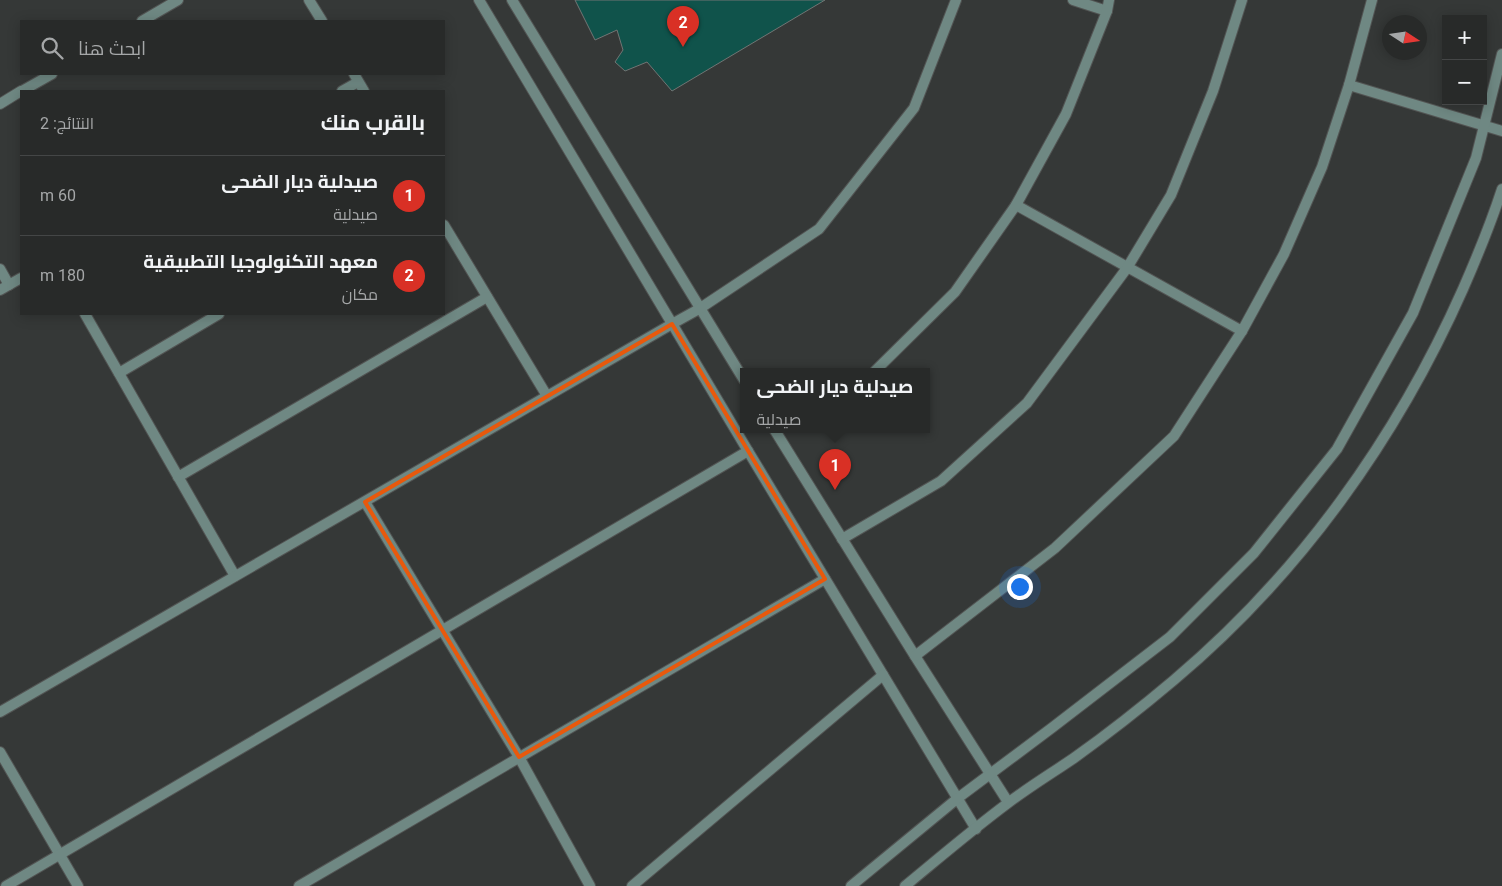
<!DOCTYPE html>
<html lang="ar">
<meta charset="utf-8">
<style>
:root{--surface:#282a29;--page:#303231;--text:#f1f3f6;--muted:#a5a7a8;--line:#444646;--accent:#d93025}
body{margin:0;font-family:Roboto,Cairo,sans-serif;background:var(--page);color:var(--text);direction:rtl}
.controls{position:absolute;right:15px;top:15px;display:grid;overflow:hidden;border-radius:0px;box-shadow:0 2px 12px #0003}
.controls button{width:45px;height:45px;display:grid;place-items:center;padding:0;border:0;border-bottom:1px solid var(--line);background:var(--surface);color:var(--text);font:25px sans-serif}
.compass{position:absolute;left:1382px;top:15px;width:45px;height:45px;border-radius:50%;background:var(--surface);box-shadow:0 2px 12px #0003;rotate:102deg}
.you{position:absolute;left:1019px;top:586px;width:18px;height:18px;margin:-12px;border:4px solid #fff;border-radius:50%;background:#1a73e8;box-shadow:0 0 0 8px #1a73e833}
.badge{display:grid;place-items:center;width:32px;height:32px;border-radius:50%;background:var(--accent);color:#fff;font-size:16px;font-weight:700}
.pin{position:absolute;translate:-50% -41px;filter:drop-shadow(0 1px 2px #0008)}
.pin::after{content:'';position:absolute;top:26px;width:18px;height:15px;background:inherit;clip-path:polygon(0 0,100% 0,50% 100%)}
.popup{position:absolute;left:740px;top:368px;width:190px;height:65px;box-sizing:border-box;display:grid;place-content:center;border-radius:0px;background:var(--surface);filter:drop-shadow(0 1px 4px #0005);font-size:16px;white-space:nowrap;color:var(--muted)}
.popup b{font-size:19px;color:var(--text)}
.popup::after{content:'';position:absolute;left:50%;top:100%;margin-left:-10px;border:10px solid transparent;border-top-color:var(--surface)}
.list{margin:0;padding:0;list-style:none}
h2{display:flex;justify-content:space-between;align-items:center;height:65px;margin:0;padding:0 20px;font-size:21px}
h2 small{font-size:16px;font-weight:400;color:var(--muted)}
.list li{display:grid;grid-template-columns:32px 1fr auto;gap:15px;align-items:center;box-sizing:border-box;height:80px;padding:0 20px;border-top:1px solid var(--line)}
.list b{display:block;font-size:19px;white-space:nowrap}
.list p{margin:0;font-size:16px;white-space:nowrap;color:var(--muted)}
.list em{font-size:16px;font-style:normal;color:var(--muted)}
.icon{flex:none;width:28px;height:28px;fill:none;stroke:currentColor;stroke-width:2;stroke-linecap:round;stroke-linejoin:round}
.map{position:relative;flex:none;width:1502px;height:886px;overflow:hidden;direction:ltr}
.search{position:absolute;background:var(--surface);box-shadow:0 2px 12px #0003;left:20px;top:20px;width:425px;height:55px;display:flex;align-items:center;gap:12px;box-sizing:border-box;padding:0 18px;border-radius:0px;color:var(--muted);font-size:19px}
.panel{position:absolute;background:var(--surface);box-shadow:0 2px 12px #0003;left:20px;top:90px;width:425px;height:225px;border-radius:0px;direction:rtl}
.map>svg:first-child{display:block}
.building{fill:#10534b;stroke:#717574}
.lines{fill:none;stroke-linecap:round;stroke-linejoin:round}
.street-casing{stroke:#525453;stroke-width:12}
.street{stroke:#6f8883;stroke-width:10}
.marked{fill:none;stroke:#e8590c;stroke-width:4;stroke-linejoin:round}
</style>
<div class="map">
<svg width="1502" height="886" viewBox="0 0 1502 886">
<rect width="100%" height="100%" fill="#353837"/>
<polygon class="building" points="575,0 825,0 672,91 647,62 625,71 615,62 623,50 617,30 595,40"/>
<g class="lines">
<defs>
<g id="street">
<polyline points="309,0 322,21"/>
<polyline points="479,0 748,451 976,829"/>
<polyline points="512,0 744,380"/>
<polyline points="1073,0 1107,11"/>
<polyline points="142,21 178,0"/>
<polyline points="354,74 364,91"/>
<polyline points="1349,85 1502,131"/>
<polyline points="22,91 52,74"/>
<polyline points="342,91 358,82"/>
<polyline points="0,104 21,91"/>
<polyline points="1016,205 1242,331"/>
<polyline points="444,225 547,396"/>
<polyline points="0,269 9,285"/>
<polyline points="0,290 21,278"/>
<polyline points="85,314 235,576"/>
<polyline points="875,371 955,292 1016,205 1066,114 1107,11 1109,0"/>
<polyline points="119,373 219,314"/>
<polyline points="774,429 915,656 1008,802"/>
<polyline points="178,477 487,297"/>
<polyline points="365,502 519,757 590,886"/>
<polyline points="842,539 941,481 1027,403 1127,268 1171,195 1213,91 1242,0"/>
<polyline points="915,656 1055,548 1174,436 1242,331 1284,254 1322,167 1349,85 1372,0"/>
<polyline points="0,712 672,324 699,309 819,229 914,108 956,0"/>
<polyline points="0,752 78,886"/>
<polyline points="6,886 748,451"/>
<polyline points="299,886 825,579"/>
<polyline points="632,886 883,675"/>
<polyline points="851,886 958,798 1053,727 1170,637 1254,553 1337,449 1413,313 1476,158 1502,54"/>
<path d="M905 886C939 858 973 829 1008 803 1029 787 1052 773 1074 758 1109 733 1142 707 1174 680 1299 575 1397 438 1463 289 1477 257 1491 223 1502 189"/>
</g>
</defs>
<use href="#street" class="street-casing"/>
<use href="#street" class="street"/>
</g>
<path class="marked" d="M672 324 825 579 519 757 365 502Z"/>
</svg>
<div class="controls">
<button>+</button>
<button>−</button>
</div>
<svg class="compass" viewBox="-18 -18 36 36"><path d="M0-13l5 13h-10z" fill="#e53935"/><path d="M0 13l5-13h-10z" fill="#a5a7a8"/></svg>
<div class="you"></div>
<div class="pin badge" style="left:835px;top:490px">1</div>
<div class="popup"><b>صيدلية ديار الضحى</b>صيدلية</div>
<div class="pin badge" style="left:683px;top:47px">2</div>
<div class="search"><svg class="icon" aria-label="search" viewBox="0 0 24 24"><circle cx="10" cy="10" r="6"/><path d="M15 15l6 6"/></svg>ابحث هنا</div>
<section class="panel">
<h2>بالقرب منك<small>النتائج: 2</small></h2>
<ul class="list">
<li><span class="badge">1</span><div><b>صيدلية ديار الضحى</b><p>صيدلية</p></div><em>60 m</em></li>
<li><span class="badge">2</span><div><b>معهد التكنولوجيا التطبيقية</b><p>مكان</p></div><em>180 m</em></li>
</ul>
</section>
</div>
